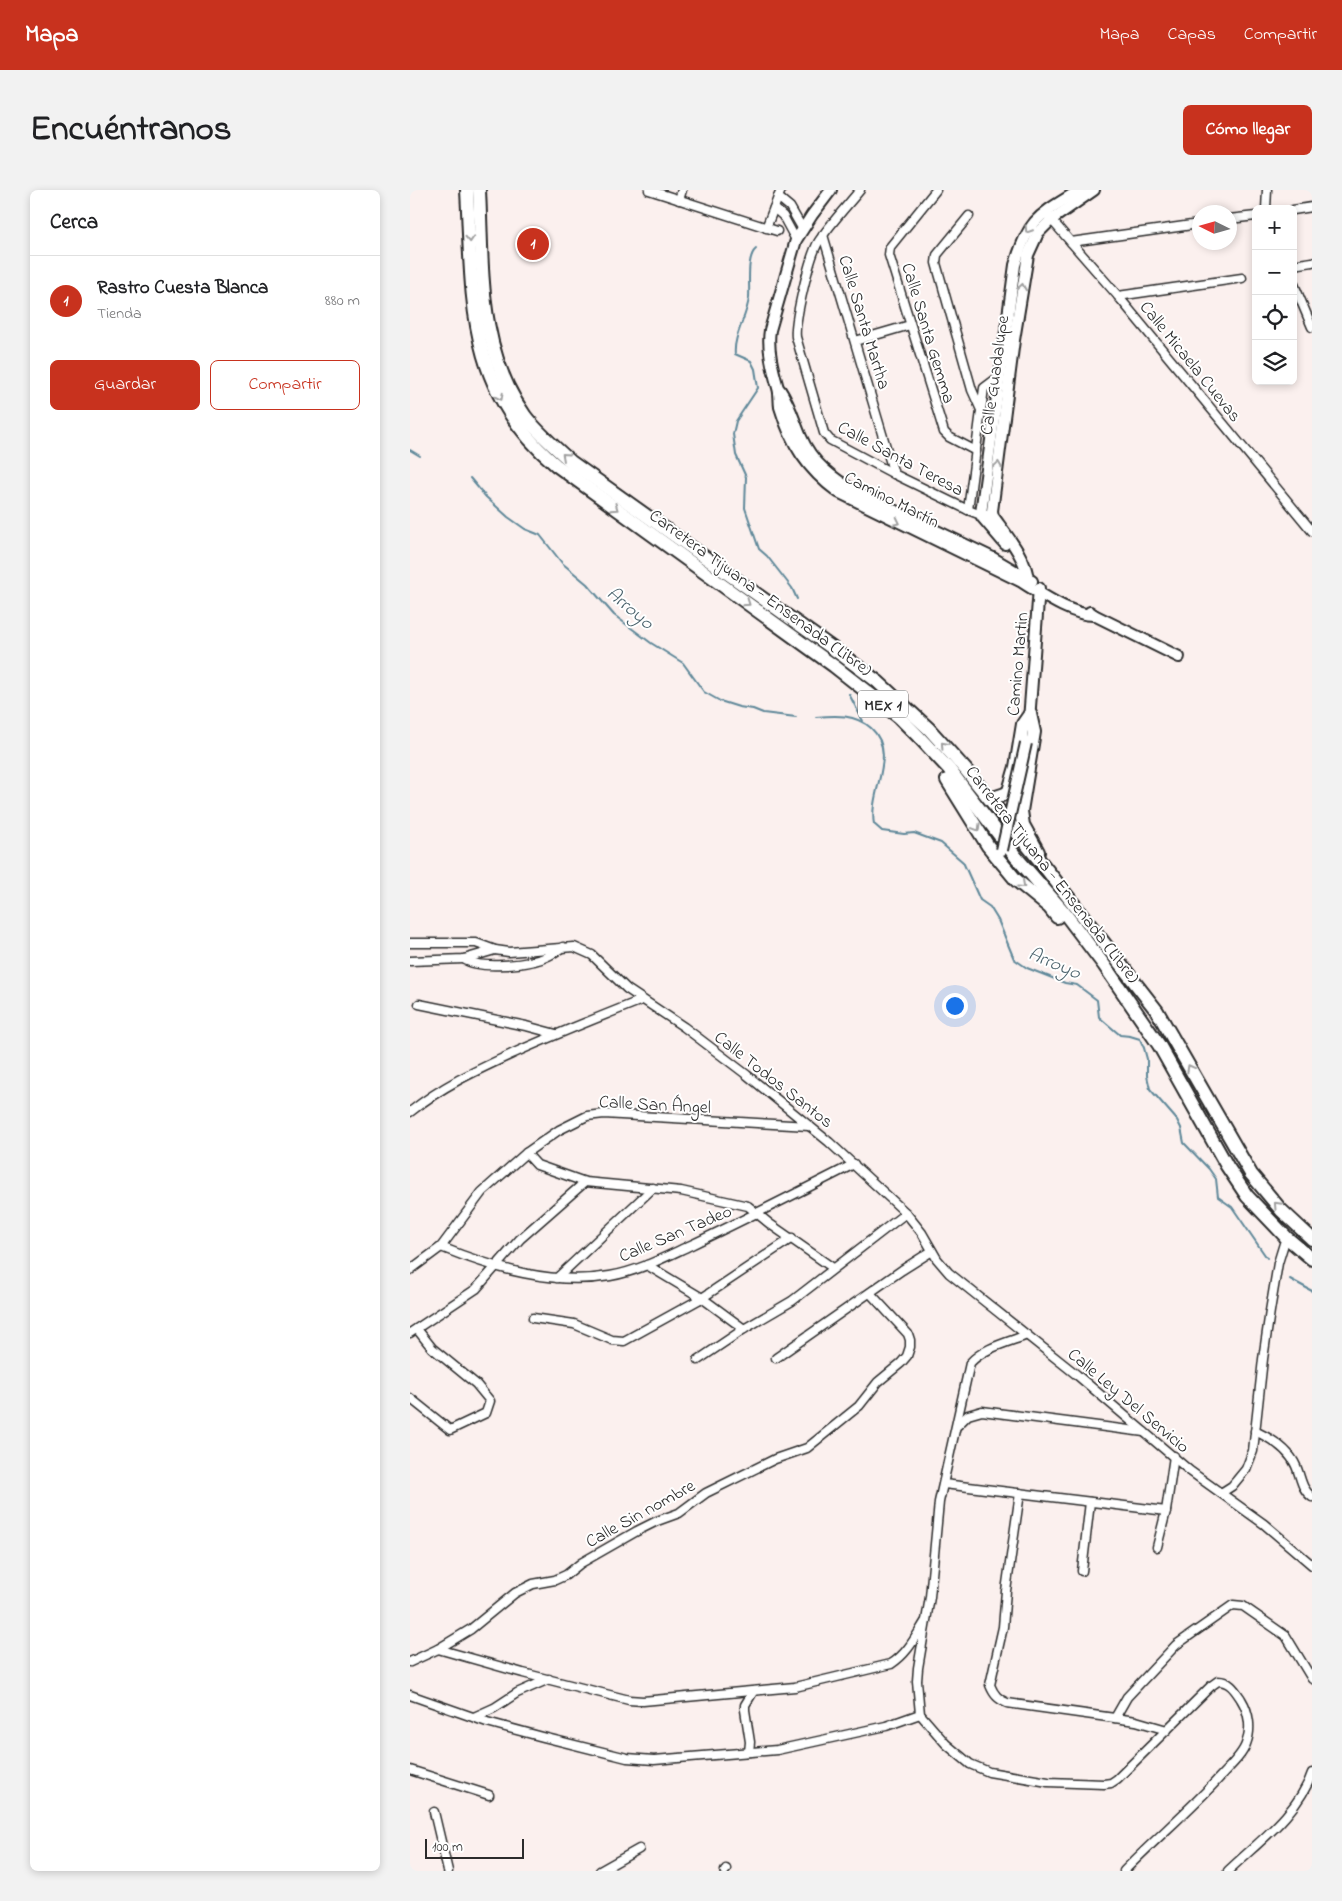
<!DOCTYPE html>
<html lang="es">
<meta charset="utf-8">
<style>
:root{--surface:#fff;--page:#f2f2f2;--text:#202124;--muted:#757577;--line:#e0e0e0;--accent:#c8321e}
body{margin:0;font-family:"Indie Flower",sans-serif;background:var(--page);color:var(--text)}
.controls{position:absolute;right:15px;top:15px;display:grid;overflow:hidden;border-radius:8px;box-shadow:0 2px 8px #0003}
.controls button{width:45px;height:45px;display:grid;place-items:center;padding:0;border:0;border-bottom:1px solid var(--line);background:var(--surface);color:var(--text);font:25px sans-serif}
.compass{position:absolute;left:782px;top:15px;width:45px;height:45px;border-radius:50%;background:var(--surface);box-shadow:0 2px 8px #0003;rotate:275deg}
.scale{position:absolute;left:15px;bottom:12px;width:99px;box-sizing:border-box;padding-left:5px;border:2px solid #2b2b2b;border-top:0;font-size:14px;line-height:18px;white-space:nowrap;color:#2b2b2b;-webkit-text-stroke:4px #fff;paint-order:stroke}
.you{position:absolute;left:544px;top:815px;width:18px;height:18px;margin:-12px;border:4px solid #fff;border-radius:50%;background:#1a73e8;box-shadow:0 0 0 8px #1a73e833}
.badge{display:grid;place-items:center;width:32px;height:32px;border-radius:50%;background:var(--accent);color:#fff;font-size:16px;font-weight:700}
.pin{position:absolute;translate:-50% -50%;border:2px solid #fff;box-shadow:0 1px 5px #0006}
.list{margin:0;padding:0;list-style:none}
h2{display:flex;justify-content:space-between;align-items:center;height:65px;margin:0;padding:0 20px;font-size:21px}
h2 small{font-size:16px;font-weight:400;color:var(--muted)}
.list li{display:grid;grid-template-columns:32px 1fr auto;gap:15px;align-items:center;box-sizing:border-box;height:90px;padding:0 20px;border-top:1px solid var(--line)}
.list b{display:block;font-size:19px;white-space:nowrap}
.list p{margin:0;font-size:16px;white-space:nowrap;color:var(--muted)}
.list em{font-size:16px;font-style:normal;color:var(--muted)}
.actions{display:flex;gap:10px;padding:15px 20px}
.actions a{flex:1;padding:11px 0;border:1px solid var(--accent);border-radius:8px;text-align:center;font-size:18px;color:var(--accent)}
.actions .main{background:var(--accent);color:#fff}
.icon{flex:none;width:28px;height:28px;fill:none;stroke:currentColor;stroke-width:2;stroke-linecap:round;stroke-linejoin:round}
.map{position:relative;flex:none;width:902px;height:1681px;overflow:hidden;border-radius:8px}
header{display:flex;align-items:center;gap:30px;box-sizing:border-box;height:70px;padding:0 25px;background:var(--accent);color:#fff}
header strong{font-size:24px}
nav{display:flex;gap:28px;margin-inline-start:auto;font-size:18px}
.intro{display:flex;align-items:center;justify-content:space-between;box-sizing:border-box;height:120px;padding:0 30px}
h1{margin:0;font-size:35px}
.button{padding:12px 22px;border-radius:8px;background:var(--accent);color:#fff;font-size:18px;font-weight:700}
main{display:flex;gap:30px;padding:0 30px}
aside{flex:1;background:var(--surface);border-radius:8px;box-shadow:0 2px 8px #0003}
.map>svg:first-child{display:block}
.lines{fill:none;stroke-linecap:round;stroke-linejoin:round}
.stream{stroke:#5f8899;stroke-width:2}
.minor-casing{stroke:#2b2b2b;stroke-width:11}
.tertiary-casing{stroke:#2b2b2b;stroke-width:14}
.trunk-casing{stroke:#2b2b2b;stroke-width:16}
.minor{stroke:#fff;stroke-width:8}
.tertiary{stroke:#fff;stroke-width:10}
.trunk{stroke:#fff;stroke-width:12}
.tertiary-bridge-casing{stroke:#2b2b2b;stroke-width:14;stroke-linecap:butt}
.tertiary-bridge{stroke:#fff;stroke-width:10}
.oneway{stroke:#a0a0a0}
.labels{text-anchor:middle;stroke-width:4;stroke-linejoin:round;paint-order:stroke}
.shield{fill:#fff;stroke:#6b6b6b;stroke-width:1}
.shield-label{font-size:16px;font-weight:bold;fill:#2b2b2b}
.street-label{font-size:18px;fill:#2b2b2b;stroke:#fff}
.water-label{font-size:19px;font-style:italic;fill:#49616b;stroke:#fff}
</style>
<header>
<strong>Mapa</strong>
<nav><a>Mapa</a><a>Capas</a><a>Compartir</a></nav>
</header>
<div class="intro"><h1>Encuéntranos</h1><a class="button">Cómo llegar</a></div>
<main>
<aside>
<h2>Cerca<small></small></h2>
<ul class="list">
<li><span class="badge">1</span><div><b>Rastro Cuesta Blanca</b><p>Tienda</p></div><em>880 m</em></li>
</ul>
<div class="actions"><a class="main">Guardar</a><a>Compartir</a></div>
</aside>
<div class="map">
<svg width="902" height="1681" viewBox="0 0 902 1681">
<rect width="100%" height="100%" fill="#fbf0ee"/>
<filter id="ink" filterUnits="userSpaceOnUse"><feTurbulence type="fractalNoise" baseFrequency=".02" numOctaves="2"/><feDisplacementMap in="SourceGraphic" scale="10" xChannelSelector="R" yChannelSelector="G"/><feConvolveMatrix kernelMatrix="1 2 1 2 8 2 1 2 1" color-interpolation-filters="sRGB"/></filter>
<g filter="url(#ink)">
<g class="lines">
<g class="stream">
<path d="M346 59C336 67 340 94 339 108 337 126 323 147 325 164L341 171 345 179 348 198 326 231 323 244 326 265 336 287 335 318 349 359 357 366 382 398 387 409"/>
<polyline points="0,260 10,266"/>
<polyline points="60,288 76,307 98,327 115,339 130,345 152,373 177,394 204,425 241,453 273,473 294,502 310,511 329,517 343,519 353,523 386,527"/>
<polyline points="439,504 453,531"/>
<path d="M406 527C426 525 445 524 461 538 489 564 458 602 464 634L472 641 494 644 504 643 531 653 553 672 570 710 580 717 588 730 604 769 617 778 655 793 667 795 687 810 689 827 710 845 720 846 730 849 734 858 737 869V886L740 899 767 930 771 938 774 953 799 979 806 989 808 1007 822 1017 857 1068"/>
<polyline points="880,1089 902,1101"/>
</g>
<defs>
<g id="minor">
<polyline points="239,0 367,41"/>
<path d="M450 0C436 17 421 33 409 51 400 64 384 132 386 147L414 243 420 250 484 284 558 320 571 325 582 324"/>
<polyline points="526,0 480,57 479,65 534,242 539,247 566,261"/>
<polyline points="368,7 380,17 392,38"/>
<polyline points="269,10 272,0"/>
<polyline points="364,18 373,26 386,50"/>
<polyline points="856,19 857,0"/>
<polyline points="883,20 902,17"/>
<polyline points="559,26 527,65 526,73 562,200 571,220"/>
<polyline points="639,27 708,106 902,341"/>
<polyline points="819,29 846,26"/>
<polyline points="356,38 371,0"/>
<polyline points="413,45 484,284"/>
<polyline points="661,52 789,34"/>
<polyline points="883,75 902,72"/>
<polyline points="883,92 902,137"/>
<polyline points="708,106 832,88"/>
<polyline points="445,151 500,135"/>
<polyline points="558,320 574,198 590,186"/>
<polyline points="0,753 66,753 85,760 99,762 164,757 182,765 217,799 274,837 337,885 419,952 496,1023 512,1043 527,1069 539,1083 667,1185 780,1281 854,1334 902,1375"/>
<path d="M54 769C67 779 108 775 124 771 135 769 144 763 153 757"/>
<polyline points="0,771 54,769 85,760"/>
<polyline points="9,814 116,836 146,844"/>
<path d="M0 922C34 895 65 881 104 863 146 844 189 827 232 810"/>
<polyline points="116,963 127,975 175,992 271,1001 338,1016 360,1034 423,1078"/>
<path d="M31 1057C83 1078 143 1096 200 1086 229 1081 255 1067 281 1055 336 1029 389 1002 444 974"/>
<polyline points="237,1075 292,1108 334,1139"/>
<polyline points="0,1080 31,1057 72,1002 116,963 149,940 177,926 194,924 399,936"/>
<polyline points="147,1088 243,998"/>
<polyline points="123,1128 164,1134 202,1150 214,1151 292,1108 382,1048"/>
<polyline points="0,1143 66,1099 110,1049 175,992"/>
<path d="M617 1145C599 1152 573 1158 560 1173L529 1312 520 1407 508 1478 507 1491 510 1524 536 1554 560 1574 579 1582 638 1592 694 1594 701 1593 707 1589 801 1496 808 1491C820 1491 825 1500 831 1509 839 1522 842 1539 836 1554 832 1566 819 1577 810 1587 780 1620 745 1649 714 1681"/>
<polyline points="366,1168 492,1080 522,1061"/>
<polyline points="288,1170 334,1139 382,1111 496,1023"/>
<polyline points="0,1208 40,1240 76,1223 80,1211 66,1194 22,1158 7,1139"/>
<polyline points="548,1235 558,1225 572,1221 734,1242"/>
<path d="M845 1241C860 1248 879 1260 886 1276 891 1287 891 1299 902 1307"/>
<polyline points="534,1294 756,1321"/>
<path d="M610 1303 596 1401 593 1437 580 1495C584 1505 588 1509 597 1513L726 1531 757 1540"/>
<polyline points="811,1303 822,1296 836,1279 843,1261 853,1169 860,1121 868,1073 876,1047"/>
<polyline points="747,1357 756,1321 764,1266"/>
<polyline points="672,1381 680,1312"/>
<path d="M28 1459 113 1483 219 1510 233 1511 385 1497 481 1474C497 1464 505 1448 515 1432"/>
<polyline points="0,1472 28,1459 61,1439 105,1403 123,1394 145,1390 156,1385 171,1373 227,1341 247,1331 269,1323 296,1303 365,1269 397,1258 449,1216 468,1192 491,1173 497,1166 500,1157 500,1150 498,1144 460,1103"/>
<polyline points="0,1505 77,1532 133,1547 217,1568 244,1570 367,1560 476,1536 510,1524"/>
<polyline points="64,1527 84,1518 107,1503 139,1489"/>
<polyline points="705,1528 717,1507 766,1455 823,1415 833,1416 876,1446 902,1489"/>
<polyline points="339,1562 340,1552 335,1520 335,1515 343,1502"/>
<polyline points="0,1580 79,1605"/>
<polyline points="24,1622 38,1681"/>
<polyline points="190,1681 229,1659"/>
<polyline points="315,1681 316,1679"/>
<path d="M818 1681C848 1652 888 1624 902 1583"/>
</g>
<g id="tertiary">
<path d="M421 0 402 25 386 50 360 140C357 159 363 180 368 198 370 204 369 211 370 217 381 254 397 279 428 302L610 391C630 403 661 425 684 425"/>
<path d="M370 200C380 215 384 231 391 247 402 273 423 289 448 303L583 368 622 391"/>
<path d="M595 354 572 327 571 323 605 75C619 27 630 25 670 0"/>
<path d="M618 391C618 370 594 342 583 326L582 321 604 150 618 65 628 43 641 30 684 0"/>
<polyline points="680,422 684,425 769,467"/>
<polyline points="619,530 629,398"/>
</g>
<g id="trunk">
<path d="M57 0C63 108 55 198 146 275L424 476 489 527 510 548 539 579 606 667 653 721 694 775 749 855 817 976 837 1006 876 1047 902 1069"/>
<path d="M69 0C73 79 67 158 115 226 128 243 145 257 161 272L432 465 468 492 519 539 555 579 630 671 747 821 841 984 871 1020 902 1049"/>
<polyline points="620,524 624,542 611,621 613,635 628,662"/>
<polyline points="537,590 578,656 606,690 639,717 647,727"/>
<polyline points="580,609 595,604 599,601 606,577 613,534 620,524"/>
</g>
</defs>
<use href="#minor" class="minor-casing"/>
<use href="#tertiary" class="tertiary-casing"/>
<use href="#trunk" class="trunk-casing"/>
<use href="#minor" class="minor"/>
<use href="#tertiary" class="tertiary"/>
<use href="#trunk" class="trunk"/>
<defs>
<polyline id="tertiary-bridge" points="592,660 616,553"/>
</defs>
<use href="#tertiary-bridge" class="tertiary-bridge-casing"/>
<use href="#tertiary-bridge" class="tertiary-bridge"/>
</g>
<defs><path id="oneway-chevron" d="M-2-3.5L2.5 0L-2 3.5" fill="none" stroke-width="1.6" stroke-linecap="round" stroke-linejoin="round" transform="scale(1.25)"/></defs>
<g class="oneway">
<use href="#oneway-chevron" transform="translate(618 40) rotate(122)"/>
<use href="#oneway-chevron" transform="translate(60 49) rotate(87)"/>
<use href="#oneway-chevron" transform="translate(612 97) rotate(-81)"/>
<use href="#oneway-chevron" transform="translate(90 207) rotate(63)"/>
<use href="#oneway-chevron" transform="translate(155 266) rotate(-138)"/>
<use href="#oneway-chevron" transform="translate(588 275) rotate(-82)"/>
<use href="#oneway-chevron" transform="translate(205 318) rotate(35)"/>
<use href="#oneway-chevron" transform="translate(487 332) rotate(26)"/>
<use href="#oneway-chevron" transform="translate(337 413) rotate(35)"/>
<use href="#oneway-chevron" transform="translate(534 555) rotate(-132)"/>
<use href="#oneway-chevron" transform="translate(567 638) rotate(59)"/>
<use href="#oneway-chevron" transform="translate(612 695) rotate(42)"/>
<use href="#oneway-chevron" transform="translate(780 878) rotate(-119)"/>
<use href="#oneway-chevron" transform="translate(867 1015) rotate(-133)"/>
</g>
</g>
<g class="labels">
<rect class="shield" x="448" y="500.5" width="50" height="27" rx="4"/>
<g class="shield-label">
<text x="473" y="520">MEX 1</text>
</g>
<g class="street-label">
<text transform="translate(455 132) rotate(73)" y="6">Calle Santa Martha</text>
<text transform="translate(519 143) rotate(73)" y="6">Calle Santa Gemma</text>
<text transform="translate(781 171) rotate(51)" y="6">Calle Micaela Cuevas</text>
<text transform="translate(584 185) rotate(-82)" y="6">Calle Guadalupe</text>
<text transform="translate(491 268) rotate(28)" y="6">Calle Santa Teresa</text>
<text transform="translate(482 309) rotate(27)" y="6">Camino Martín</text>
<text transform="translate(351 402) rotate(36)" y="6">Carretera Tijuana - Ensenada (Libre)</text>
<text transform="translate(607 474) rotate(-85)" y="6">Camino Martin</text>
<text transform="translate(643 684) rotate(52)" y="6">Carretera Tijuana - Ensenada (Libre)</text>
<text transform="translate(364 889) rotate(38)" y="6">Calle Todos Santos</text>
<text transform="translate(245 914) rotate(3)" y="6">Calle San Ángel</text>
<text transform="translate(265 1043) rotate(-23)" y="6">Calle San Tadeo</text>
<text transform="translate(719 1210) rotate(40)" y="6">Calle Ley Del Servicio</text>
<text transform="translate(230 1323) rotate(-29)" y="6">Calle Sin nombre</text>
</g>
<g class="water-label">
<text transform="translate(221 417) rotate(40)" y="7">Arroyo</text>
<text transform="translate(645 772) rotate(23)" y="7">Arroyo</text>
</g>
</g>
</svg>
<div class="controls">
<button>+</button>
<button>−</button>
<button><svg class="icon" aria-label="locate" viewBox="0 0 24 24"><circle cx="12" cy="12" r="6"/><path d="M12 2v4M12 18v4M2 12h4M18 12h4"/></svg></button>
<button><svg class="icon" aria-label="layers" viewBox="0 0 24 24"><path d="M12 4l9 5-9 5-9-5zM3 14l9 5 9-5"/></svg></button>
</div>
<svg class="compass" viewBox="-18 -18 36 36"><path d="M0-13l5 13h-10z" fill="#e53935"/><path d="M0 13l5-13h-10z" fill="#757577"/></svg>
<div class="scale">100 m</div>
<div class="you"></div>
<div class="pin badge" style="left:123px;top:54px">1</div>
</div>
</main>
